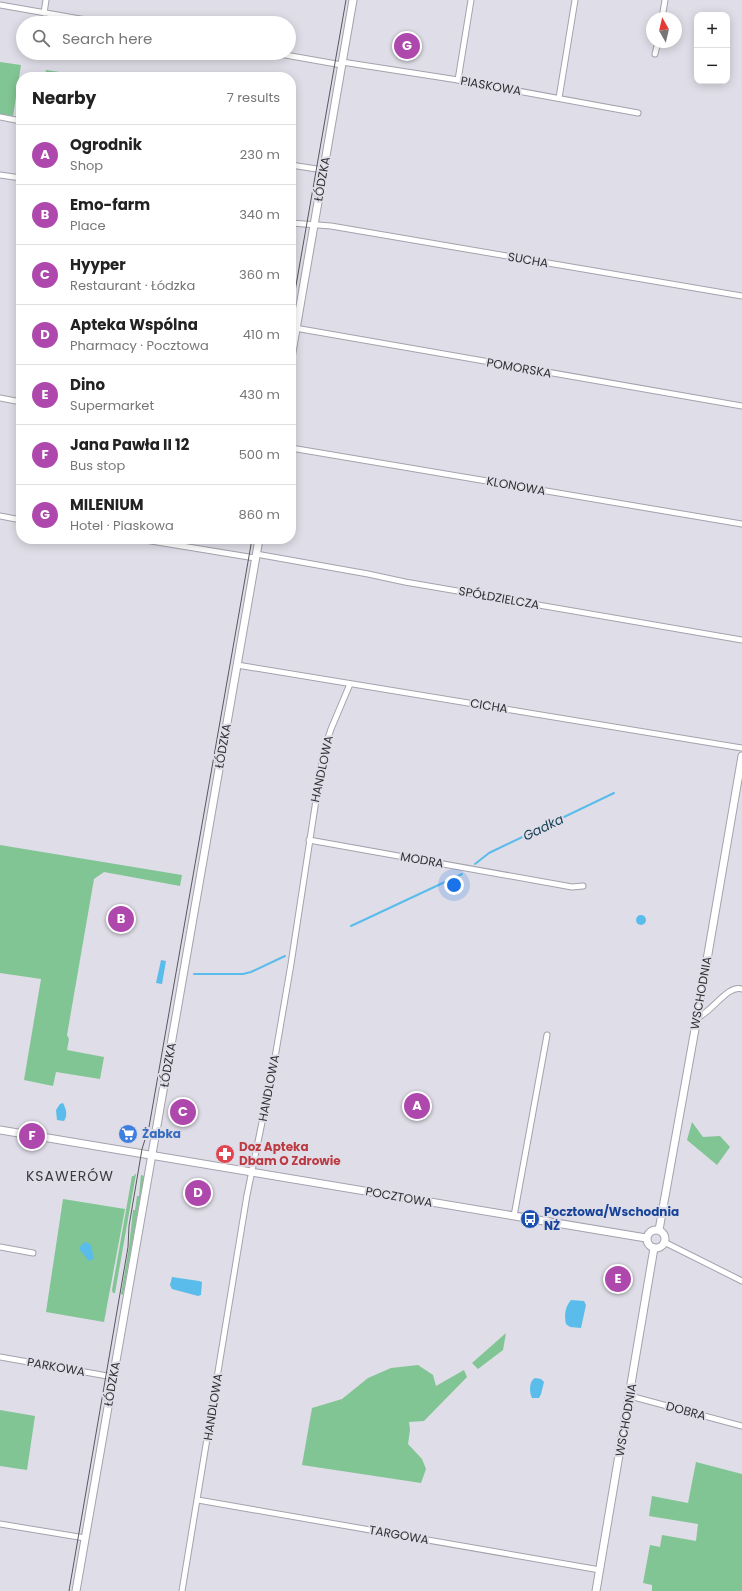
<!DOCTYPE html>
<meta charset="utf-8">
<style>
:root{--surface:#fff;--page:#f2f2f2;--text:#222;--muted:#767676;--line:#e0e0e0;--accent:#ae48ac}
body{margin:0;font-family:Poppins,sans-serif;background:var(--page);color:var(--text)}
.controls{position:absolute;right:12px;top:12px;display:grid;overflow:hidden;border-radius:8px;box-shadow:0 2px 10px #0003}
.controls button{width:36px;height:36px;display:grid;place-items:center;padding:0;border:0;border-bottom:1px solid var(--line);background:var(--surface);color:var(--text);font:20px sans-serif}
.compass{position:absolute;left:646px;top:12px;width:36px;height:36px;border-radius:50%;background:var(--surface);box-shadow:0 2px 10px #0003;rotate:352deg}
.you{position:absolute;left:454px;top:885px;width:14px;height:14px;margin:-10px;border:3px solid #fff;border-radius:50%;background:#1a73e8;box-shadow:0 0 0 6px #1a73e833}
.badge{display:grid;place-items:center;width:26px;height:26px;border-radius:50%;background:var(--accent);color:#fff;font-size:13px;font-weight:700}
.pin{position:absolute;translate:-50% -50%;border:2px solid #fff;box-shadow:0 1px 4px #0006}
.list{margin:0;padding:0;list-style:none}
h2{display:flex;justify-content:space-between;align-items:center;height:52px;margin:0;padding:0 16px;font-size:17px}
h2 small{font-size:13px;font-weight:400;color:var(--muted)}
.list li{display:grid;grid-template-columns:26px 1fr auto;gap:12px;align-items:center;box-sizing:border-box;height:60px;padding:0 16px;border-top:1px solid var(--line)}
.list b{display:block;font-size:15px;white-space:nowrap}
.list p{margin:0;font-size:13px;white-space:nowrap;color:var(--muted)}
.list em{font-size:13px;font-style:normal;color:var(--muted)}
.icon{flex:none;width:22px;height:22px;fill:none;stroke:currentColor;stroke-width:2;stroke-linecap:round;stroke-linejoin:round}
.map{position:relative;flex:none;width:742px;height:1591px;overflow:hidden}
.search{position:absolute;background:var(--surface);box-shadow:0 2px 10px #0003;left:16px;top:16px;width:280px;height:44px;display:flex;align-items:center;gap:10px;box-sizing:border-box;padding:0 14px;border-radius:22px;color:var(--muted);font-size:15px}
.panel{position:absolute;background:var(--surface);box-shadow:0 2px 10px #0003;left:16px;top:72px;width:280px;height:472px;border-radius:16px}
.map>svg:first-child{display:block}
.green{fill:#82c594}
.water{fill:#59bceb}
.lines{fill:none;stroke-linecap:round;stroke-linejoin:round}
.stream{stroke:#59bceb;stroke-width:2}
.street-casing{stroke:#a4a2ac;stroke-width:7}
.secondary-casing{stroke:#a4a2ac;stroke-width:9}
.street{stroke:#fff;stroke-width:5}
.secondary{stroke:#fff;stroke-width:7}
.tram{stroke:#58575d;stroke-width:1}
.labels{text-anchor:middle;stroke-width:4;stroke-linejoin:round;paint-order:stroke}
.street-label{font-size:12px;fill:#303034;stroke:#dfdde7}
.shop-label{font-size:12px;font-weight:bold;fill:#366cbe;stroke:#dfdde7;text-anchor:start}
.health-label{font-size:12px;font-weight:bold;fill:#be3a42;stroke:#dfdde7;text-anchor:start}
.transit-label{font-size:12px;font-weight:bold;fill:#164399;stroke:#dfdde7;text-anchor:start}
.water-label{font-size:13px;font-style:italic;fill:#103c50;stroke:#dfdde7}
.quarter-label{font-size:14px;letter-spacing:1px;fill:#3b3941;stroke:#dfdde7}
</style>
<div class="map">
<svg width="742" height="1591" viewBox="0 0 742 1591">
<rect width="100%" height="100%" fill="#dfdde7"/>
<g class="green">
<polygon points="0,62 21,65 13,116 0,114"/>
<polygon points="46,70 73,74 72,77 45,77"/>
<polygon points="0,845 182,875 180,886 104,872 94,879 67,1035 69,1039 67,1050 104,1057 100,1079 56,1072 53,1086 24,1080 41,979 0,973"/>
<polygon points="692,1122 703,1137 720,1136 730,1147 717,1165 687,1140"/>
<polygon points="135,1174 136,1174 115,1293 113,1293 112,1290 132,1176 134,1176"/>
<polygon points="141,1175 144,1176 123,1295 121,1294 129,1247 133,1210 135,1210 137,1196 139,1196"/>
<polygon points="63,1199 125,1209 104,1322 46,1312"/>
<polygon points="506,1333 503,1350 478,1369 472,1363"/>
<polygon points="418,1365 433,1375 436,1386 464,1370 467,1377 424,1421 409,1422 410,1430 408,1444 422,1459 426,1469 421,1483 302,1465 312,1408 342,1399 368,1378 391,1368"/>
<polygon points="0,1410 35,1416 27,1470 0,1466"/>
<polygon points="696,1462 742,1474 742,1591 652,1591 652,1585 643,1583 650,1545 660,1547 662,1535 696,1541 698,1524 649,1516 652,1496 688,1503"/>
</g>
<g class="water">
<circle cx="641" cy="920" r="5"/>
<polygon points="161,960 166,961 162,984 156,983"/>
<path d="M63 1103C66 1109 68 1115 64 1121L57 1120 56 1110 60 1104Z"/>
<polygon points="86,1242 91,1245 94,1259 89,1261 79,1249 82,1244"/>
<polygon points="172,1277 199,1281 202,1282 201,1295 198,1296 172,1289 170,1285"/>
<path d="M571 1300 584 1301 586 1305 581 1328 570 1327 566 1324C564 1315 565 1307 571 1300Z"/>
<path d="M535 1378 541 1379 544 1382 541 1394 539 1398H532C529 1392 529 1381 535 1378Z"/>
</g>
<g class="lines">
<g class="stream">
<polyline points="475,864 489,853 614,793"/>
<polyline points="351,926 462,874"/>
<polyline points="194,974 243,974 251,972 285,956"/>
</g>
<defs>
<g id="street">
<polyline points="0,5 103,23"/>
<polyline points="44,13 46,0"/>
<polyline points="662,18 665,0"/>
<polyline points="274,53 342,65"/>
<polyline points="655,54 658,42"/>
<polyline points="342,62 458,80 638,113"/>
<polyline points="458,80 471,0"/>
<polyline points="559,98 575,0"/>
<polyline points="0,117 21,121"/>
<polyline points="291,165 323,170"/>
<polyline points="0,175 21,178"/>
<polyline points="291,223 331,226 742,296"/>
<polyline points="295,328 742,406"/>
<polyline points="0,398 21,402"/>
<polyline points="291,448 742,524"/>
<polyline points="0,516 21,520"/>
<polyline points="139,539 255,558"/>
<polyline points="256,554 368,574 405,582 742,640"/>
<polyline points="237,665 742,748"/>
<polyline points="309,840 572,887 583,886"/>
<path d="M697 1018C712 1012 728 984 742 989"/>
<polyline points="514,1216 547,1035"/>
<polyline points="664,1242 742,1281"/>
<polyline points="0,1247 33,1253"/>
<polyline points="0,1357 113,1377"/>
<polyline points="630,1396 742,1426"/>
<polyline points="198,1500 600,1570"/>
<polyline points="0,1524 85,1538"/>
<polyline points="182,1591 247,1195 273,1069 291,964 323,754 331,729 350,684"/>
</g>
<g id="secondary">
<polyline points="291,358 353,0"/>
<polyline points="0,1130 646,1238"/>
<circle cx="656" cy="1239" r="9"/>
<polyline points="659,1230 697,1018 742,756"/>
<polyline points="76,1591 259,539"/>
<polyline points="596,1591 654,1248"/>
</g>
</defs>
<use href="#street" class="street-casing"/>
<use href="#secondary" class="secondary-casing"/>
<use href="#street" class="street"/>
<use href="#secondary" class="secondary"/>
<g class="tram">
<polyline points="291,314 346,0"/>
<polyline points="69,1591 128,1247 129,1226 142,1149 149,1127 252,539"/>
</g>
</g>
<defs>
<symbol id="supermarket-disc" viewBox="-11 -11 22 22"><circle r="9.5" fill="#3f7fe0" stroke="#dfdde7"/><path d="M-6-5.5h2.5l.6 2H6L4.5 2H-2.5L-4.4-4H-6ZM-1.5 3.2a1.3 1.3 0 1 0 .1 0ZM3 3.2a1.3 1.3 0 1 0 .1 0Z" fill="#fff"/></symbol>
<symbol id="pharmacy-disc" viewBox="-11 -11 22 22"><circle r="9.5" fill="#e0444e" stroke="#dfdde7"/><path d="M-2-6h4v4h4v4h-4v4h-4v-4h-4v-4h4Z" fill="#fff"/></symbol>
<symbol id="bus-disc" viewBox="-11 -11 22 22"><circle r="9.5" fill="#1a4fb4" stroke="#dfdde7"/><path d="M-5-6H5V4H4V6H2V4H-2V6H-4V4H-5ZM-3.5-4V0h7V-4ZM-3.5 1.2v1.5H-2V1.2ZM2 1.2v1.5H3.5V1.2Z" fill="#fff"/></symbol>
</defs>
<g fill-rule="evenodd">
<use href="#supermarket-disc" x="117" y="1123" width="22" height="22"/>
<use href="#pharmacy-disc" x="214" y="1143" width="22" height="22"/>
<use href="#bus-disc" x="519" y="1208" width="22" height="22"/>
</g>
<g class="labels">
<g class="street-label">
<text transform="translate(491 86) rotate(10)" y="4">PIASKOWA</text>
<text transform="translate(322 179) rotate(-80)" y="4">ŁÓDZKA</text>
<text transform="translate(528 260) rotate(10)" y="4">SUCHA</text>
<text transform="translate(519 368) rotate(10)" y="4">POMORSKA</text>
<text transform="translate(516 486) rotate(10)" y="4">KLONOWA</text>
<text transform="translate(499 598) rotate(10)" y="4">SPÓŁDZIELCZA</text>
<text transform="translate(489 706) rotate(9)" y="4">CICHA</text>
<text transform="translate(223 746) rotate(-80)" y="4">ŁÓDZKA</text>
<text transform="translate(322 769) rotate(-78)" y="4">HANDLOWA</text>
<text transform="translate(422 860) rotate(10)" y="4">MODRA</text>
<text transform="translate(701 993) rotate(-80)" y="4">WSCHODNIA</text>
<text transform="translate(168 1065) rotate(-80)" y="4">ŁÓDZKA</text>
<text transform="translate(269 1088) rotate(-79)" y="4">HANDLOWA</text>
<text transform="translate(399 1197) rotate(10)" y="4">POCZTOWA</text>
<text transform="translate(56 1367) rotate(10)" y="4">PARKOWA</text>
<text transform="translate(112 1384) rotate(-80)" y="4">ŁÓDZKA</text>
<text transform="translate(213 1407) rotate(-81)" y="4">HANDLOWA</text>
<text transform="translate(686 1411) rotate(15)" y="4">DOBRA</text>
<text transform="translate(626 1420) rotate(-80)" y="4">WSCHODNIA</text>
<text transform="translate(399 1535) rotate(10)" y="4">TARGOWA</text>
</g>
<g class="shop-label">
<text x="142" y="1138">Żabka</text>
</g>
<g class="health-label">
<text x="239" y="1151">Doz Apteka<tspan x="239" dy="14">Dbam O Zdrowie</tspan></text>
</g>
<g class="transit-label">
<text x="544" y="1216">Pocztowa/Wschodnia<tspan x="544" dy="14">NŻ</tspan></text>
</g>
<g class="water-label">
<text transform="translate(543 827) rotate(-26)" y="5">Gadka</text>
</g>
<g class="quarter-label">
<text x="70" y="1181">KSAWERÓW</text>
</g>
</g>
</svg>
<div class="controls">
<button>+</button>
<button>−</button>
</div>
<svg class="compass" viewBox="-18 -18 36 36"><path d="M0-13l5 13h-10z" fill="#e53935"/><path d="M0 13l5-13h-10z" fill="#767676"/></svg>
<div class="you"></div>
<div class="pin badge" style="left:417px;top:1106px">A</div>
<div class="pin badge" style="left:121px;top:919px">B</div>
<div class="pin badge" style="left:183px;top:1112px">C</div>
<div class="pin badge" style="left:198px;top:1193px">D</div>
<div class="pin badge" style="left:618px;top:1279px">E</div>
<div class="pin badge" style="left:32px;top:1136px">F</div>
<div class="pin badge" style="left:407px;top:46px">G</div>
<div class="search"><svg class="icon" aria-label="search" viewBox="0 0 24 24"><circle cx="10" cy="10" r="6"/><path d="M15 15l6 6"/></svg>Search here</div>
<section class="panel">
<h2>Nearby<small>7 results</small></h2>
<ul class="list">
<li><span class="badge">A</span><div><b>Ogrodnik</b><p>Shop</p></div><em>230 m</em></li>
<li><span class="badge">B</span><div><b>Emo-farm</b><p>Place</p></div><em>340 m</em></li>
<li><span class="badge">C</span><div><b>Hyyper</b><p>Restaurant · Łódzka</p></div><em>360 m</em></li>
<li><span class="badge">D</span><div><b>Apteka Wspólna</b><p>Pharmacy · Pocztowa</p></div><em>410 m</em></li>
<li><span class="badge">E</span><div><b>Dino</b><p>Supermarket</p></div><em>430 m</em></li>
<li><span class="badge">F</span><div><b>Jana Pawła II 12</b><p>Bus stop</p></div><em>500 m</em></li>
<li><span class="badge">G</span><div><b>MILENIUM</b><p>Hotel · Piaskowa</p></div><em>860 m</em></li>
</ul>
</section>
</div>
